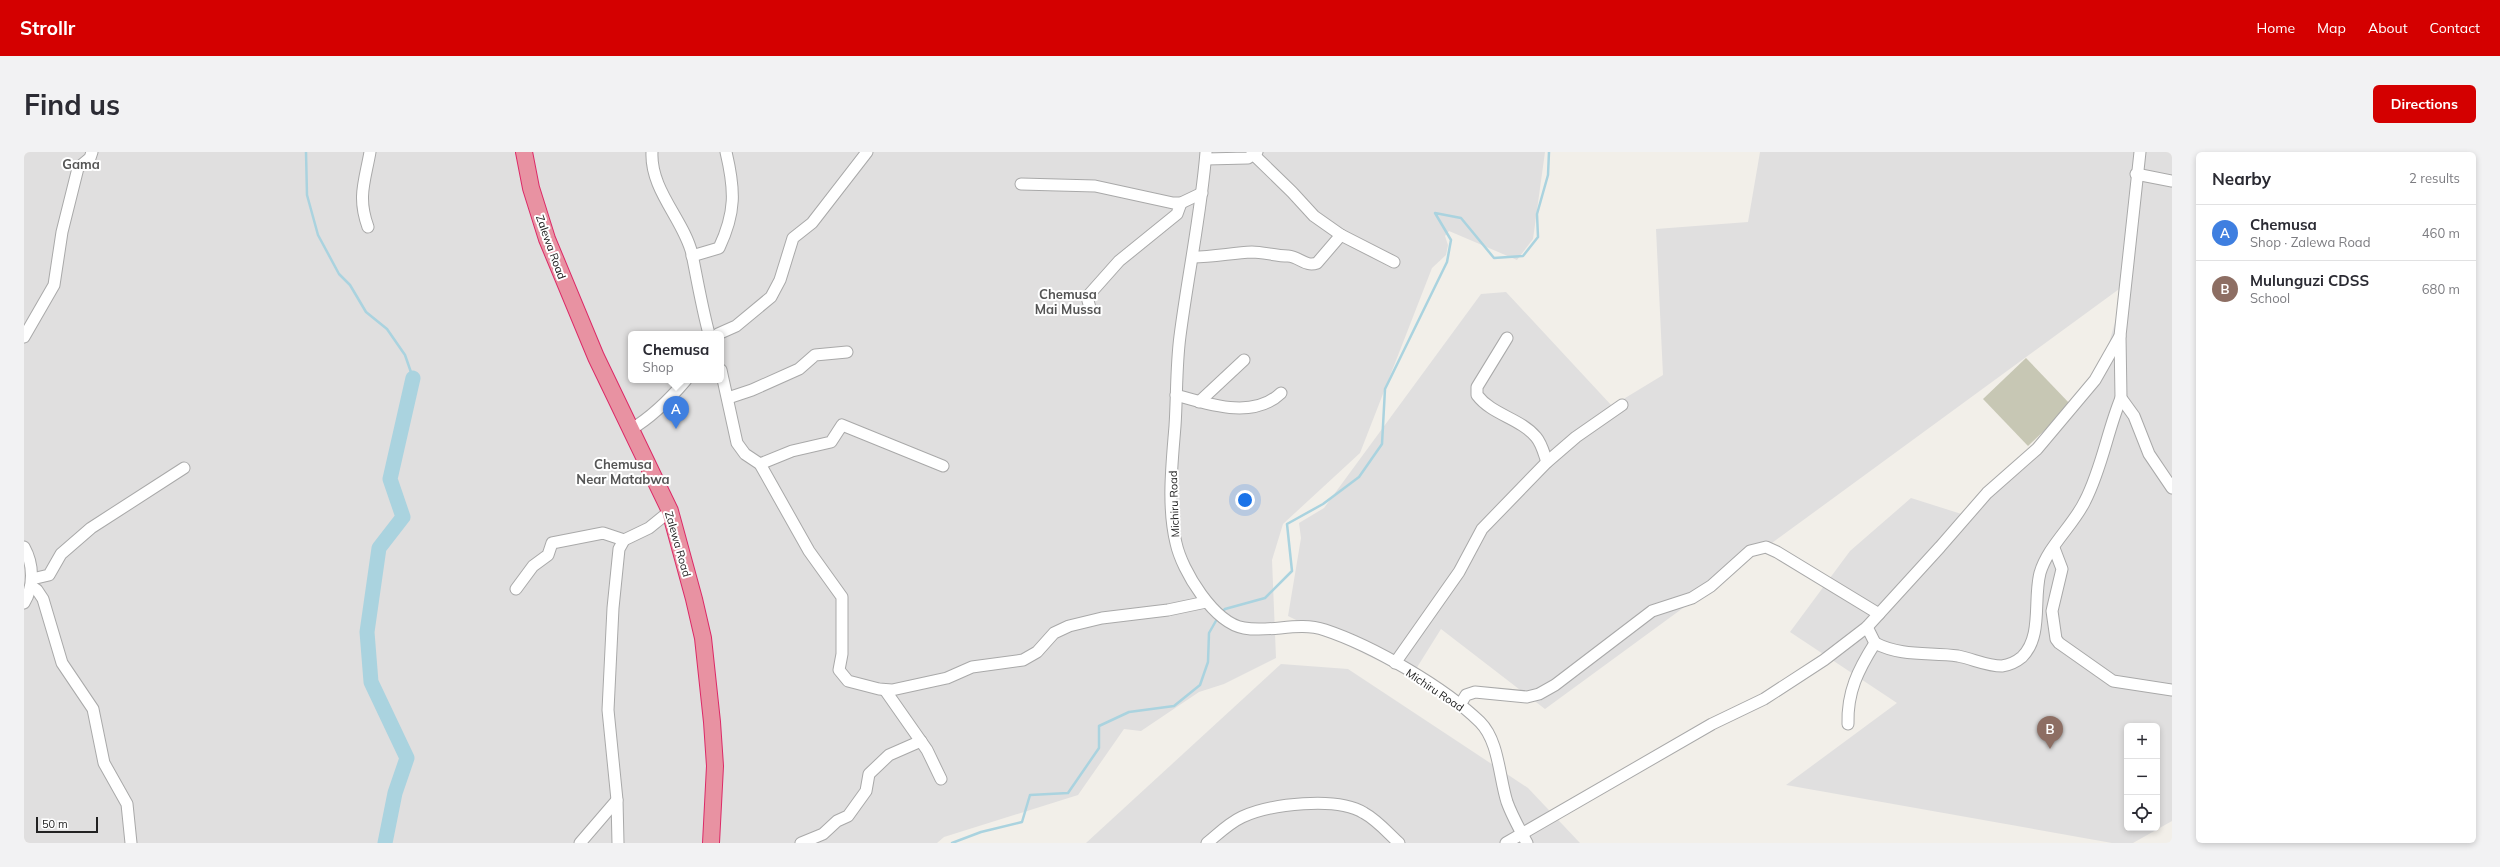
<!DOCTYPE html>
<meta charset="utf-8">
<style>
:root{--surface:#fff;--page:#f2f2f3;--text:#2b2b33;--muted:#7c7c81;--line:#e1e1e2;--accent:#d40000}
body{margin:0;font-family:Mulish,sans-serif;background:var(--page);color:var(--text)}
.controls{position:absolute;right:12px;bottom:12px;display:grid;overflow:hidden;border-radius:6px;box-shadow:0 2px 6px #0003}
.controls button{width:36px;height:36px;display:grid;place-items:center;padding:0;border:0;border-bottom:1px solid var(--line);background:var(--surface);color:var(--text);font:20px sans-serif}
.scale{position:absolute;left:12px;bottom:10px;width:62px;box-sizing:border-box;padding-left:4px;border:2px solid #222;border-top:0;font-size:11px;line-height:14px;white-space:nowrap;color:#222;-webkit-text-stroke:3px #fff;paint-order:stroke}
.you{position:absolute;left:1221px;top:348px;width:14px;height:14px;margin:-10px;border:3px solid #fff;border-radius:50%;background:#1a73e8;box-shadow:0 0 0 6px #1a73e833}
.badge{display:grid;place-items:center;width:26px;height:26px;border-radius:50%;background:var(--accent);color:#fff;font-size:13px;font-weight:700}
.pin{position:absolute;translate:-50% -33px;filter:drop-shadow(0 1px 2px #0008)}
.pin::after{content:'';position:absolute;top:21px;width:14px;height:12px;background:inherit;clip-path:polygon(0 0,100% 0,50% 100%)}
.popup{position:absolute;left:604px;top:179px;width:96px;height:52px;box-sizing:border-box;display:grid;place-content:center;border-radius:6px;background:var(--surface);filter:drop-shadow(0 1px 3px #0005);font-size:13px;white-space:nowrap;color:var(--muted)}
.popup b{font-size:15px;color:var(--text)}
.popup::after{content:'';position:absolute;left:50%;top:100%;margin-left:-8px;border:8px solid transparent;border-top-color:var(--surface)}
.list{margin:0;padding:0;list-style:none}
h2{display:flex;justify-content:space-between;align-items:center;height:52px;margin:0;padding:0 16px;font-size:17px}
h2 small{font-size:13px;font-weight:400;color:var(--muted)}
.list li{display:grid;grid-template-columns:26px 1fr auto;gap:12px;align-items:center;box-sizing:border-box;height:56px;padding:0 16px;border-top:1px solid var(--line)}
.list b{display:block;font-size:15px;white-space:nowrap}
.list p{margin:0;font-size:13px;white-space:nowrap;color:var(--muted)}
.list em{font-size:13px;font-style:normal;color:var(--muted)}
.icon{flex:none;width:22px;height:22px;fill:none;stroke:currentColor;stroke-width:2;stroke-linecap:round;stroke-linejoin:round}
.map{position:relative;flex:none;width:2148px;height:691px;overflow:hidden;border-radius:6px}
header{display:flex;align-items:center;gap:24px;box-sizing:border-box;height:56px;padding:0 20px;background:var(--accent);color:#fff}
header strong{font-size:19px}
nav{display:flex;gap:22px;margin-inline-start:auto;font-size:14px}
.intro{display:flex;align-items:center;justify-content:space-between;box-sizing:border-box;height:96px;padding:0 24px}
h1{margin:0;font-size:28px}
.button{padding:10px 18px;border-radius:6px;background:var(--accent);color:#fff;font-size:14px;font-weight:700}
main{display:flex;gap:24px;padding:0 24px}
aside{flex:1;background:var(--surface);border-radius:6px;box-shadow:0 2px 6px #0003}
.map>svg:first-child{display:block}
.residential{fill:#e0dfdf;fill-rule:evenodd}
.construction{fill:#c7c7b4}
.lines{fill:none;stroke-linecap:round;stroke-linejoin:round}
.stream{stroke:#aad3df;stroke-width:2.5}
.river{stroke:#aad3df;stroke-width:15}
.minor-casing{stroke:#a9a9a9;stroke-width:13}
.highway-casing{stroke:#dc2a67;stroke-width:18}
.minor{stroke:#fff;stroke-width:11}
.highway{stroke:#e892a2;stroke-width:16}
.labels{text-anchor:middle;stroke-width:4;stroke-linejoin:round;paint-order:stroke}
.street-label{font-size:11px;fill:#222;stroke:#fff}
.quarter-label{font-size:13px;font-weight:bold;fill:#555;stroke:#fff}
</style>
<header>
<strong>Strollr</strong>
<nav><a>Home</a><a>Map</a><a>About</a><a>Contact</a></nav>
</header>
<div class="intro"><h1>Find us</h1><a class="button">Directions</a></div>
<main>
<div class="map">
<svg width="2148" height="691" viewBox="0 0 2148 691">
<rect width="100%" height="100%" fill="#f2efe9"/>
<g class="residential">
<path d="M0 0H1521L1509 87 1493 108 1425 79 1421 84 1424 93 1422 103 1408 116 1336 301 1259 372 1248 408 1252 506 1200 532 1175 540 1117 579 1100 577 1054 643 920 685 913 691H0ZM607 182H697V228H607Z"/>
<path d="M1736 0H2148V669L2109 691H2088L1762 633 1873 551 1766 480 1826 399 1887 346 1947 365 2073 233 2102 132 1521 557 1417 477 1387 525 1264 464 1277 386 1275 371 1300 356 1457 142 1482 140 1588 254 1639 223 1632 77 1724 70ZM2103 574H2133V676H2103Z"/>
<polygon points="1257,512 1324,517 1504,636 1556,691 1062,691"/>
</g>
<polygon class="construction" points="2002,206 2047,253 2004,294 1959,247"/>
<g class="lines">
<g class="stream">
<polyline points="282,0 283,43 294,83 315,122 326,133 342,160 363,177 381,203 389,226"/>
<polyline points="1198,460 1201,457 1241,446 1268,419 1263,372 1299,352 1335,325 1358,292 1361,237 1423,110 1427,88 1411,61 1437,66 1470,106 1499,104 1514,85 1513,62 1524,23 1525,0"/>
<polyline points="928,691 957,680 998,670 1006,643 1044,641 1075,596 1075,574 1105,560 1150,554 1176,533 1184,510 1185,481 1193,467"/>
</g>
<polyline class="river" points="361,691 371,641 383,606 347,530 343,480 355,396 379,365 366,327 389,226"/>
<defs>
<g id="minor">
<path d="M628 0C626 38 660 68 668 102 673 127 678 156 685 182"/>
<path d="M1182 0C1177 62 1164 122 1156 184 1152 214 1153 244 1151 274 1148 312 1143 354 1152 391 1158 419 1190 471 1220 476 1247 481 1274 469 1301 478 1349 494 1420 535 1456 570 1475 589 1475 625 1483 650 1488 664 1496 678 1503 691"/>
<polyline points="1230,3 1268,40 1290,64 1317,83 1370,110"/>
<polyline points="1182,7 1224,6 1233,0"/>
<polyline points="2112,22 2148,29"/>
<polyline points="997,32 1071,34 1149,51 1157,51 1178,41"/>
<path d="M344 75C333 45 341 29 346 0"/>
<path d="M668 104 695 96C712 60 711 38 702 0"/>
<path d="M1169 105C1189 105 1208 101 1228 100 1239 100 1252 104 1264 104 1276 105 1281 115 1293 111L1317 83"/>
<polyline points="1066,156 1063,145 1095,109 1153,62 1157,51"/>
<polyline points="694,182 712,174 747,145 756,128 769,86 788,71 843,0"/>
<polyline points="2096,184 2097,246 2110,264 2125,302 2148,336"/>
<polyline points="0,185 30,133 38,80 54,16 66,6 68,0"/>
<path d="M1483 186 1453 235V243C1468 263 1496 266 1512 285 1518 292 1520 302 1523 310"/>
<polyline points="697,218 713,291 721,302 736,312 785,399 818,445 818,502 815,518 824,529 855,537 868,538 923,526 948,515 999,508 1013,500 1030,481 1045,474 1078,466 1144,458 1182,450"/>
<path d="M1152 243C1184 252 1229 268 1257 241"/>
<polyline points="704,246 728,238 775,217 791,203 823,200"/>
<polyline points="1175,250 1220,208"/>
<path d="M606 278C628 265 646 247 662 228"/>
<polyline points="736,312 768,299 807,290 818,273 919,314"/>
<path d="M0 395C10 413 10 434 0 451"/>
<polyline points="2030,396 2038,417 2028,459 2032,487 2035,491 2089,529 2148,538"/>
<polyline points="8,427 25,423 37,402 67,376 160,316"/>
<polyline points="7,434 13,438 19,447 38,511 69,557 80,611 103,652 107,691"/>
<polyline points="492,437 509,414 524,403 528,391 579,381 600,388"/>
<path d="M1851 491C1878 505 1905 500 1934 504 1949 507 1963 514 1978 514 1985 513 1992 510 1998 505 2019 484 2009 448 2016 421 2024 394 2049 374 2061 349 2078 316 2083 280 2097 246"/>
<polyline points="1371,511 1435,420 1458,377 1523,310 1552,285 1598,253"/>
<polyline points="861,538 903,598 917,627"/>
<polyline points="1436,553 1442,543 1451,540 1503,545 1515,542 1531,533 1628,459 1668,446 1687,434 1726,399 1742,395 1753,400 1855,462"/>
<path d="M1824 572C1823 540 1834 518 1851 491L1843 475"/>
<polyline points="556,691 593,648"/>
<polyline points="594,691 593,648 584,558 589,456 595,397 600,388 625,376 646,359"/>
<polyline points="777,691 799,682 813,669 824,664 842,639 845,622 865,603 897,589"/>
<path d="M1183 691C1194 682 1205 671 1218 665 1246 652 1313 644 1340 661 1353 668 1364 681 1375 691"/>
<polyline points="1482,691 1688,572 1740,547 1800,508 1843,475 1916,395 1963,341 2013,297 2071,228 2096,184 2116,0"/>
</g>
<polyline id="highway" points="500,0 507,36 523,87 572,205 646,359 670,447 679,486 688,570 691,614 687,691"/>
</defs>
<use href="#minor" class="minor-casing"/>
<use href="#highway" class="highway-casing"/>
<use href="#minor" class="minor"/>
<use href="#highway" class="highway"/>
</g>
<g class="labels">
<g class="street-label">
<text transform="translate(527 95) rotate(70)" y="4">Zalewa Road</text>
<text transform="translate(1150 352) rotate(-92)" y="4">Michiru Road</text>
<text transform="translate(654 392) rotate(74)" y="4">Zalewa Road</text>
<text transform="translate(1411 538) rotate(34)" y="4">Michiru Road</text>
</g>
<g class="quarter-label">
<text x="57" y="17">Gama</text>
<text x="1044" y="147">Chemusa<tspan x="1044" dy="15">Mai Mussa</tspan></text>
<text x="599" y="317">Chemusa<tspan x="599" dy="15">Near Matabwa</tspan></text>
</g>
</g>
</svg>
<div class="controls">
<button>+</button>
<button>−</button>
<button><svg class="icon" aria-label="locate" viewBox="0 0 24 24"><circle cx="12" cy="12" r="6"/><path d="M12 2v4M12 18v4M2 12h4M18 12h4"/></svg></button>
</div>
<div class="scale">50 m</div>
<div class="you"></div>
<div class="pin badge" style="left:652px;top:277px;background:#3f7fe0">A</div>
<div class="popup"><b>Chemusa</b>Shop</div>
<div class="pin badge" style="left:2026px;top:597px;background:#8d6e63">B</div>
</div>
<aside>
<h2>Nearby<small>2 results</small></h2>
<ul class="list">
<li><span class="badge" style="background:#3f7fe0">A</span><div><b>Chemusa</b><p>Shop · Zalewa Road</p></div><em>460 m</em></li>
<li><span class="badge" style="background:#8d6e63">B</span><div><b>Mulunguzi CDSS</b><p>School</p></div><em>680 m</em></li>
</ul>
</aside>
</main>
